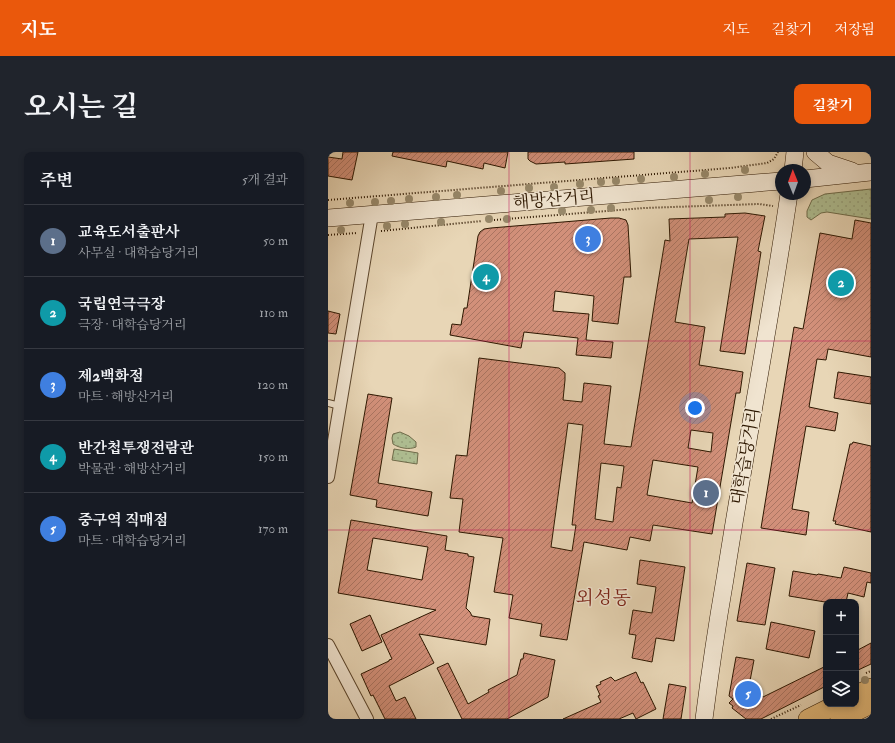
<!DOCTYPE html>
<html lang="ko">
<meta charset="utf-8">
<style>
:root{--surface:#171b24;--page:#20242c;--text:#f1f3f6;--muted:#9ea1a6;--line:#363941;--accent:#ea580c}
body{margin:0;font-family:"IM FELL Double Pica","Noto Serif KR",serif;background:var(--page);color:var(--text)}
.controls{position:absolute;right:12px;bottom:12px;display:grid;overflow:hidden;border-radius:8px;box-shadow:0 2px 6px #0003}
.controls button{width:36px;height:36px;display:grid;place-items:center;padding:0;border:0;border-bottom:1px solid var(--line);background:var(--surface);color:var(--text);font:20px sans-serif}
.compass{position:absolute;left:447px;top:12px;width:36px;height:36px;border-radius:50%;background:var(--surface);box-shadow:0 2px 6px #0003;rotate:359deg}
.you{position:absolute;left:367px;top:256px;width:14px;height:14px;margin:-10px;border:3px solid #fff;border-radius:50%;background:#1a73e8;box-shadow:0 0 0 6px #1a73e833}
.badge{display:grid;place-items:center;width:26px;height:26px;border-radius:50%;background:var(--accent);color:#fff;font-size:13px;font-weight:700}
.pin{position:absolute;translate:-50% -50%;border:2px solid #fff;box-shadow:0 1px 4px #0006}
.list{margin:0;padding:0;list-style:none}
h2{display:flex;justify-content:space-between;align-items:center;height:52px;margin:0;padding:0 16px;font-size:17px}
h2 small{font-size:13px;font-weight:400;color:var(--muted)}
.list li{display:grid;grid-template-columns:26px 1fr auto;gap:12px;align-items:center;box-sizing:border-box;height:72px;padding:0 16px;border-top:1px solid var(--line)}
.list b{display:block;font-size:15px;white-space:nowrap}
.list p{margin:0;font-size:13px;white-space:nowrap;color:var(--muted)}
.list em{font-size:13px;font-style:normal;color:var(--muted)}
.icon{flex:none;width:22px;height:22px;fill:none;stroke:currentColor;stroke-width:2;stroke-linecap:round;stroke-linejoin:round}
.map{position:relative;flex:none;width:543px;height:567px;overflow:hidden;border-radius:8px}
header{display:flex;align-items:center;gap:24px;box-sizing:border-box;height:56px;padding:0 20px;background:var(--accent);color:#fff}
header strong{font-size:19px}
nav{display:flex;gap:22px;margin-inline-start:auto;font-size:14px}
.intro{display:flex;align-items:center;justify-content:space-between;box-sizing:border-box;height:96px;padding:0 24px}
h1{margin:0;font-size:28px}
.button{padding:10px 18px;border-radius:8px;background:var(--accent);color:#fff;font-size:14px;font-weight:700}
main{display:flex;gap:24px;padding:0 24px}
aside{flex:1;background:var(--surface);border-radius:8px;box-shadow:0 2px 6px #0003}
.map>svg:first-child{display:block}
.grass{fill:url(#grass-dots);stroke:#6e6b4a}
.building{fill:url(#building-hatch);stroke:#2d1700;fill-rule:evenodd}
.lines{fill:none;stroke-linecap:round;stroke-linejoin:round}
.service-casing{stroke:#5c472e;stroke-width:8}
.minor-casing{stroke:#5c472e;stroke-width:14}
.secondary-casing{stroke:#2d1700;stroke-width:18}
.primary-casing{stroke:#2d1700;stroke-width:20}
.path{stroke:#2d1700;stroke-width:2;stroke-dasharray:1 2;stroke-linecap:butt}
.service{stroke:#f0e4d0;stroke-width:6}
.minor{stroke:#f0e4d0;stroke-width:12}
.secondary{stroke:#f0e4d0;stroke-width:17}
.primary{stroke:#e4bb7b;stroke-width:19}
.tree{fill:#97886a}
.grid{fill:none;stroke:#c2185b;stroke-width:1;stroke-opacity:0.55}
.labels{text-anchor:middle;stroke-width:3;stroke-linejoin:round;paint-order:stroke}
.street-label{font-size:17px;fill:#2d1700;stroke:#f0e4d0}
.quarter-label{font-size:19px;fill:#7a1f14;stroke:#f0e4d0}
</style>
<header>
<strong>지도</strong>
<nav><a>지도</a><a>길찾기</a><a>저장됨</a></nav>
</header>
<div class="intro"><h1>오시는 길</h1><a class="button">길찾기</a></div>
<main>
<aside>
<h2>주변<small>5개 결과</small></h2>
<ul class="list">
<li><span class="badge" style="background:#5c6f8a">1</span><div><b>교육도서출판사</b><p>사무실 · 대학습당거리</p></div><em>50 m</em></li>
<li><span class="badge" style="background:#0f9aa8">2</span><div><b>국립연극극장</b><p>극장 · 대학습당거리</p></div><em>110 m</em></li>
<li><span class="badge" style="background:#3f7fe0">3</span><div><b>제2백화점</b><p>마트 · 해방산거리</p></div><em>120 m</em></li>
<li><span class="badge" style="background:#0f9aa8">4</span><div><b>반간첩투쟁전람관</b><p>박물관 · 해방산거리</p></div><em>150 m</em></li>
<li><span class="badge" style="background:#3f7fe0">5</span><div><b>중구역 직매점</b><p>마트 · 대학습당거리</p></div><em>170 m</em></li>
</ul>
</aside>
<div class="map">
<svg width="543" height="567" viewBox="0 0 543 567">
<defs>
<pattern id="grass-dots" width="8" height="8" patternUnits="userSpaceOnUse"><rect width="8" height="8" fill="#afbf93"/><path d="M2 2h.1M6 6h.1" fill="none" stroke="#97a37d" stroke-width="1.8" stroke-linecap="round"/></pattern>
<pattern id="building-hatch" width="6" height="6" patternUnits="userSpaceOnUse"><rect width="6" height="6" fill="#d2907a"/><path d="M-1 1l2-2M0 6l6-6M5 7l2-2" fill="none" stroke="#ab7562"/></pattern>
</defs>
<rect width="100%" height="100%" fill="#e8d6b6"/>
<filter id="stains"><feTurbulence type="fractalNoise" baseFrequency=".005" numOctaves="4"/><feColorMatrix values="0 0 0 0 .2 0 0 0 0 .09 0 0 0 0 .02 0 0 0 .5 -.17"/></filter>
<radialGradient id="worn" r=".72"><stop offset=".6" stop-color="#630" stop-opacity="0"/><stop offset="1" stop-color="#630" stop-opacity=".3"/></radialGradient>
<g class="grass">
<polygon points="543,37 543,67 499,60 493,61 483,68 479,65 479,59 484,48 497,42"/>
<path d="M72 280 81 284 88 290V295C81 298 71 296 65 292L64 286 65 282Z"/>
<polygon points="66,297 90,301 89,312 64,308"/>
</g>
<g class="building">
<polygon points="15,0 30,0 24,28 0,24 0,5 14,7"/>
<polygon points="65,0 180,0 177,16 156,11 155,17 119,9 118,15 64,4"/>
<polygon points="200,0 306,0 306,7 237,12 237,10 208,12 202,9 200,7"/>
<path d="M417 61 437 64 430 99 433 100 417 202 392 199 410 85 361 87 347 170 377 175 371 213 415 220 412 241H408L384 382 325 373 322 389 302 385 299 398 256 390 239 488 212 484 214 472 181 466 185 443 166 440 175 386 131 380 135 347 122 346 128 303 139 304 151 206 231 216 237 221V228L235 248 254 250 256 231 283 234 276 292 303 295 337 88 342 89 341 67 397 65V62ZM240 271 255 273 244 373H248L244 399 223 395ZM363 278 385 281 383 300 360 296ZM325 308 370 315 364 351 319 343ZM273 311 296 314 293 336 289 335 285 370 267 367Z"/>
<polygon points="283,66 291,66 298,68 300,73 303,125 296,125 290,172 264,169 266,144 227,139 225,159 261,162 258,188 285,190 283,206 248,203 250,186 196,180 193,196 122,183 124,172 133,173 136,156 139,156 150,84 152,80 156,77 163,76"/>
<polygon points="527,68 543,71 543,205 500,197 498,208 489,207 481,255 510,261 507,279 478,274 464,357 481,360 478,383 433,376 466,175 475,177 492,81 524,87"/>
<polygon points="0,159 12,162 8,182 0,181"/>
<polygon points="510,220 543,225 543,252 506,246"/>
<polygon points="40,242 64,246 50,331 104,340 100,364 48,355 49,348 22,343"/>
<polygon points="525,290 543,294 543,380 507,372 508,369 505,369 522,292 524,292"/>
<path d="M23 368 119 384 117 398 140 402V404L146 405 138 456 142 460 144 464 162 467 158 493 91 482 106 511 61 534 68 549 77 545 88 567H57L45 543 43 544 33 522 61 509V508L64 507 53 483 108 458 10 441ZM45 386 100 395 94 428 39 418Z"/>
<polygon points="312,408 357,415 346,489 328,486 324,510 304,506 308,483 301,482 305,458 324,461 328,435 309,432"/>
<polygon points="419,411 447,416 437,473 409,469"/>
<polygon points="516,415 543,421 543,431 539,430 536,445 520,441 518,450 497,450 461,444 465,419 489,423 490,422 513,426"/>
<polygon points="42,463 54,490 34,499 22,472"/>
<polygon points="443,470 487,479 481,506 438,497"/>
<polygon points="543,491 543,512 528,519 528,499"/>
<polygon points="196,501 227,508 220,545 179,567 134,567 109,516 120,511 140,552 161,540 160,538 189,523 193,507 195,507"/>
<polygon points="408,505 426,508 421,534 435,545 498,514 498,534 433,567 418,567 404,556 405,554 401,551 405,547 401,544"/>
<polygon points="308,520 313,531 315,530 328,557 308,567 305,561 291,567 235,567 273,550 270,544 272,543 268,534 273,532 272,530 283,525 287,529"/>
<polygon points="341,532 358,535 353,567 335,567"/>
</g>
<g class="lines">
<defs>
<polyline id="service" points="0,251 12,254"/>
<g id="minor">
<polyline points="0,325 44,62"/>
<polyline points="0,493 39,567"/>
</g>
<g id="secondary">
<polyline points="487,0 500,11 524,19"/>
<polyline points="465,18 467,0"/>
<polyline points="477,27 543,20"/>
<polyline points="0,66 453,29"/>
<path d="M376 567C382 520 389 473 397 427 417 298 442 171 461 42"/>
</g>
<g id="primary">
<polyline points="528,543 543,536"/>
<polyline points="480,567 510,552"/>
<polyline points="512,567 543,552"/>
</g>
</defs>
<use href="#service" class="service-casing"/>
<use href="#minor" class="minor-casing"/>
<use href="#secondary" class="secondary-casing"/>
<use href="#primary" class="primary-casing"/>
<g class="path">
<polyline points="0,48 402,16 439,11 446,7 450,0"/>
<polyline points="166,68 316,56 431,52 445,54"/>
<polyline points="53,79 154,69"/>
<polyline points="0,83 29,81"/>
<polyline points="538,521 543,519"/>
<polyline points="443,567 473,553"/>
</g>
<use href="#service" class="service"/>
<use href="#minor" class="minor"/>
<use href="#secondary" class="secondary"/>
<use href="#primary" class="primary"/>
</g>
<g class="tree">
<circle cx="417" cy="18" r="4"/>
<circle cx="377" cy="22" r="4"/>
<circle cx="346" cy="25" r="4"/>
<circle cx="313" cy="27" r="4"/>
<circle cx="288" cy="29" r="4"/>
<circle cx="273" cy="30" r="4"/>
<circle cx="252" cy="32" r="4"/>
<circle cx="226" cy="35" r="4"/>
<circle cx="201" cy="36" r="4"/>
<circle cx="173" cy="39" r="4"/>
<circle cx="129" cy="43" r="4"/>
<circle cx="108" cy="45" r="4"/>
<circle cx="410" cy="45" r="4"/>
<circle cx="81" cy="47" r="4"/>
<circle cx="381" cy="48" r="4"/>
<circle cx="63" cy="49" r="4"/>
<circle cx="47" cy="50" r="4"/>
<circle cx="22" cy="51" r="4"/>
<circle cx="283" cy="56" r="4"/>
<circle cx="263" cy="58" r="4"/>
<circle cx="234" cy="59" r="4"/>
<circle cx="161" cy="67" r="4"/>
<circle cx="179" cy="67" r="4"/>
<circle cx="113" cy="70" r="4"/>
<circle cx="77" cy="72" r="4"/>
<circle cx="59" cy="74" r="4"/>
<circle cx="13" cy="78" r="4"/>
<circle cx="537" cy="528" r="4"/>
</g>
<path class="grid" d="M181 0V567M362 0V567M0 189H543M0 378H543"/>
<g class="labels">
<g class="street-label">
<text transform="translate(226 47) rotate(-5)" y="6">해방산거리</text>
<text transform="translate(417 304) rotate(-80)" y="6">대학습당거리</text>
</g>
<g class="quarter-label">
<text x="275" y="452">외성동</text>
</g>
</g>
<rect width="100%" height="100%" filter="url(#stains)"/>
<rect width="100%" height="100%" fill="url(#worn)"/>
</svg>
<div class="controls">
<button>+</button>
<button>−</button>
<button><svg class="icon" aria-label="layers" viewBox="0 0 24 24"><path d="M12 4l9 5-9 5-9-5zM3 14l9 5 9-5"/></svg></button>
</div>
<svg class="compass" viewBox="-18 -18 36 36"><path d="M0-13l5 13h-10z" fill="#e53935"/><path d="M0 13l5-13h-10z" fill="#9ea1a6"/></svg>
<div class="you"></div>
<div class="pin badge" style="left:378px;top:341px;background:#5c6f8a">1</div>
<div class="pin badge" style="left:513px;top:131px;background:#0f9aa8">2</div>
<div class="pin badge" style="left:260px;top:87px;background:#3f7fe0">3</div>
<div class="pin badge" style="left:158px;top:125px;background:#0f9aa8">4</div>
<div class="pin badge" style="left:420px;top:542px;background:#3f7fe0">5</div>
</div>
</main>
